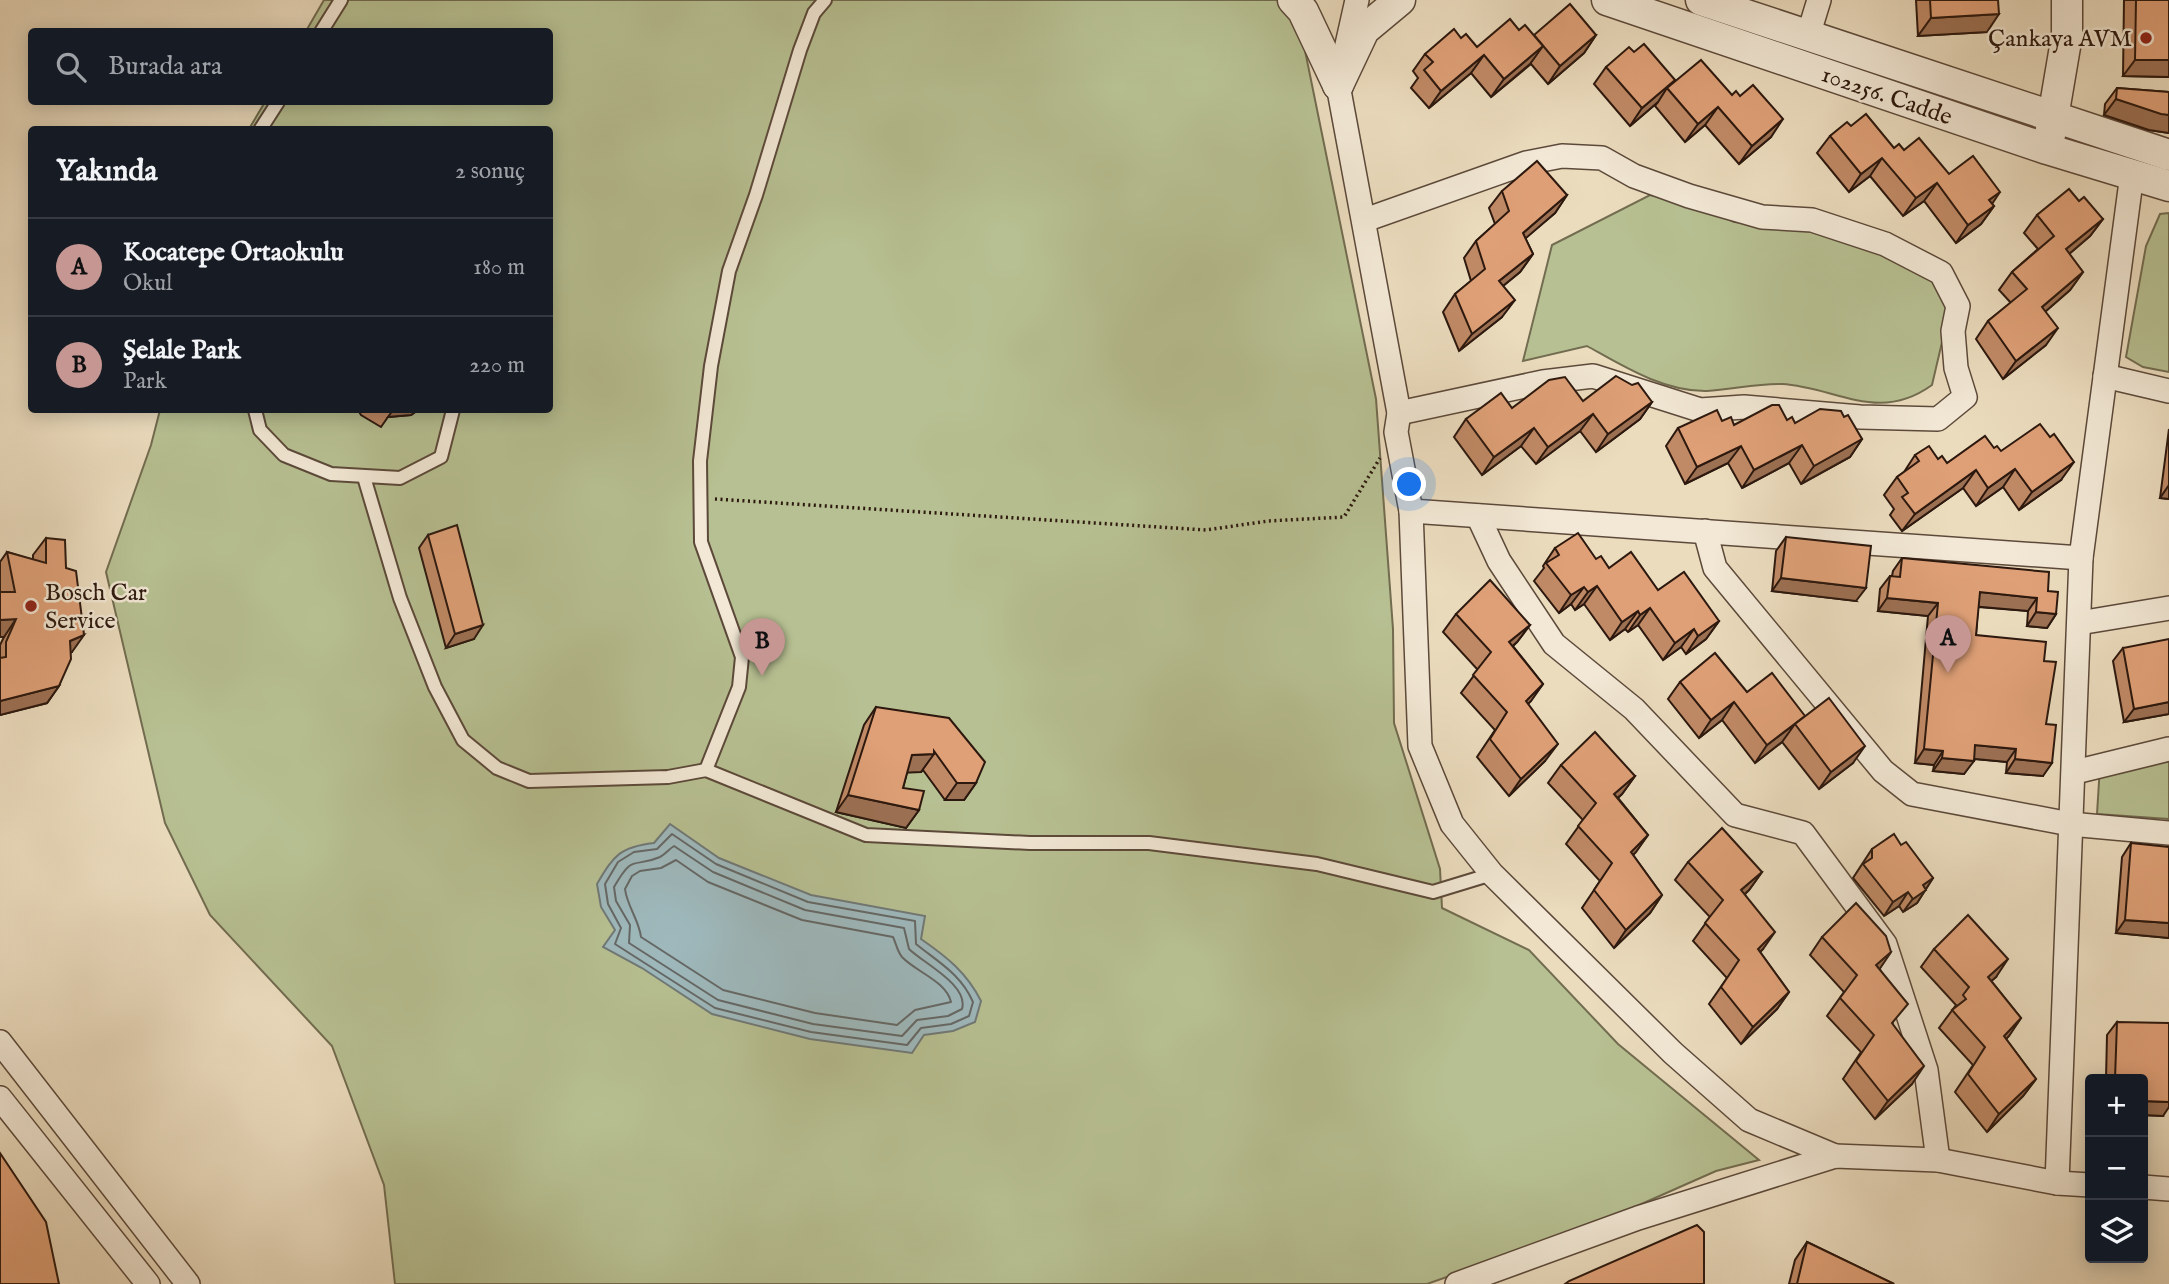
<!DOCTYPE html>
<html lang="tr">
<meta charset="utf-8">
<style>
:root{--surface:#171b24;--page:#20242c;--text:#f1f3f6;--muted:#9ea1a6;--line:#363941;--accent:#c59692}
body{margin:0;font-family:"IM FELL English",serif;background:var(--page);color:var(--text)}
.controls{position:absolute;right:21px;bottom:21px;display:grid;overflow:hidden;border-radius:7px;box-shadow:0 4px 18px #0003}
.controls button{width:63px;height:63px;display:grid;place-items:center;padding:0;border:0;border-bottom:2px solid var(--line);background:var(--surface);color:var(--text);font:35px sans-serif}
.you{position:absolute;left:1410px;top:485px;width:24px;height:24px;margin:-18px;border:5px solid #fff;border-radius:50%;background:#1a73e8;box-shadow:0 0 0 10px #1a73e833}
.badge{display:grid;place-items:center;width:46px;height:46px;border-radius:50%;background:var(--accent);color:#111;font-size:23px;font-weight:700}
.pin{position:absolute;translate:-50% -58px;filter:drop-shadow(0 2px 4px #0008)}
.pin::after{content:'';position:absolute;top:37px;width:24px;height:21px;background:inherit;clip-path:polygon(0 0,100% 0,50% 100%)}
.list{margin:0;padding:0;list-style:none}
h2{display:flex;justify-content:space-between;align-items:center;height:91px;margin:0;padding:0 28px;font-size:30px}
h2 small{font-size:23px;font-weight:400;color:var(--muted)}
.list li{display:grid;grid-template-columns:46px 1fr auto;gap:21px;align-items:center;box-sizing:border-box;height:98px;padding:0 28px;border-top:2px solid var(--line)}
.list b{display:block;font-size:26px;white-space:nowrap}
.list p{margin:0;font-size:23px;white-space:nowrap;color:var(--muted)}
.list em{font-size:23px;font-style:normal;color:var(--muted)}
.icon{flex:none;width:38px;height:38px;fill:none;stroke:currentColor;stroke-width:2;stroke-linecap:round;stroke-linejoin:round}
.map{position:relative;flex:none;width:2169px;height:1284px;overflow:hidden}
.search{position:absolute;background:var(--surface);box-shadow:0 4px 18px #0003;left:28px;top:28px;width:525px;height:77px;display:flex;align-items:center;gap:18px;box-sizing:border-box;padding:0 24px;border-radius:7px;color:var(--muted);font-size:26px}
.panel{position:absolute;background:var(--surface);box-shadow:0 4px 18px #0003;left:28px;top:126px;width:525px;height:287px;border-radius:7px}
.map>svg:first-child{display:block}
.green{fill:#b7c092;stroke:#726c50;stroke-width:2}
.water{fill:#9eb9bd;stroke:#707977;stroke-width:2}
.lines{fill:none;stroke-linecap:round;stroke-linejoin:round}
.shore{stroke:#656866;stroke-width:2}
.service-casing{stroke:#5c493a;stroke-width:16}
.minor-casing{stroke:#5c493a;stroke-width:26}
.tertiary-casing{stroke:#5c493a;stroke-width:33}
.path{stroke:#2c180e;stroke-width:3.5;stroke-dasharray:2 3.5;stroke-linecap:butt}
.service{stroke:#f2e8d5;stroke-width:12}
.minor{stroke:#f2e8d5;stroke-width:23}
.tertiary{stroke:#f2e8d5;stroke-width:30}
.wall{fill:#c08a66;stroke:#2c180e;stroke-width:2}
.shaded-wall{fill:#9c7053;stroke:#2c180e;stroke-width:2}
.building{fill:#dfa077;stroke:#2c180e;stroke-width:2}
.poi-dot{fill:#8f2418;stroke:#f2e8d5;stroke-width:2.5}
.labels{text-anchor:middle;stroke-width:5;stroke-linejoin:round;paint-order:stroke}
.poi-label{font-size:24px;fill:#2c180e;stroke:#f2e8d5;text-anchor:end}
.street-label{font-size:24px;fill:#2c180e;stroke:#f2e8d5}
</style>
<div class="map">
<svg width="2169" height="1284" viewBox="0 0 2169 1284">
<rect width="100%" height="100%" fill="#ebdcbe"/>
<filter id="stains"><feTurbulence type="fractalNoise" baseFrequency=".00286" numOctaves="4"/><feColorMatrix values="0 0 0 0 .2 0 0 0 0 .09 0 0 0 0 .02 0 0 0 .5 -.17"/></filter>
<radialGradient id="worn" r=".72"><stop offset=".6" stop-color="#630" stop-opacity="0"/><stop offset="1" stop-color="#630" stop-opacity=".3"/></radialGradient>
<g class="green">
<polygon points="324,0 1278,0 1301,31 1376,399 1393,629 1394,723 1440,869 1442,908 1529,950 1618,1044 1759,1160 1716,1171 1594,1225 1427,1284 395,1284 384,1185 332,1046 210,915 165,823 106,572 151,445 160,410 550,410 550,130 249,129 265,102 550,102 550,32 306,31"/>
<path d="M1650 195 1700 205 1734 222 1806 227 1911 255 1948 283 1950 308 1932 385C1878 424 1836 387 1782 384 1757 383 1731 390 1707 391 1664 392 1623 366 1587 346L1523 361 1552 245Z"/>
<polygon points="2169,213 2169,372 2143,367 2126,357 2146,246 2160,214"/>
<polygon points="2169,749 2169,819 2097,814 2100,766"/>
</g>
<path class="water" d="M670 824 719 858 811 895 925 916 921 939C947 957 967 973 981 1001L975 1022 953 1031 924 1035 912 1053 810 1039 712 1014 642 968 603 947 615 930 601 907 597 884C614 855 620 847 654 843Z"/>
<g class="lines">
<g class="shore">
<path d="M672 834 716 864 808 902 915 921 916 944C938 962 961 974 973 1002L969 1016 951 1024 921 1028 907 1045 811 1032 715 1008 615 944 621 928 608 904 605 884 618 862 634 852 657 849Z"/>
<path d="M674 846 713 872 805 910 904 928 909 949C923 963 969 985 962 1009L948 1016 917 1020 902 1036 813 1024 718 1000 629 943 630 925 616 901 614 887C634 852 633 869 660 857 666 854 669 849 674 846Z"/>
<path d="M676 860 708 882 802 920 893 937C896 943 897 951 902 957 916 972 946 981 951 1002L915 1010 897 1025 815 1013 723 990 641 937C639 920 627 906 625 889L632 876 640 871 661 868Z"/>
</g>
<defs>
<g id="service">
<polyline points="321,32 341,0"/>
<polyline points="260,130 278,102"/>
<polyline points="255,410 260,430 284,455 331,474 400,478 441,457 453,410"/>
<polyline points="364,477 400,598 435,687 463,740 497,768 529,781 668,777 706,770 866,835 1030,843 1149,843 1317,864 1433,892 1492,874"/>
<polyline points="706,770 739,687 742,657 701,542 700,461 711,366 729,271 756,195 800,50 814,13 825,0"/>
</g>
<g id="minor">
<polyline points="1357,0 1338,85 1399,413 1396,432 1411,511 2081,558"/>
<polyline points="1808,36 1819,0"/>
<polyline points="1365,220 1526,163 1562,156 1602,158 1634,176 1689,196 1762,217 1812,220 1885,244 1941,273 1958,306 1953,331 1956,368 1965,397 1938,419 1860,417 1744,407 1700,410 1593,376 1543,382 1399,413"/>
<polyline points="2105,376 2169,391"/>
<polyline points="1411,511 1420,746 1452,824 1492,874 1673,1053 1749,1120 1835,1156"/>
<polyline points="1478,516 1499,561 1554,644 1634,709 1735,815 1803,833 1885,944 1926,1070 1938,1160"/>
<polyline points="1705,531 1715,568 1883,771 1912,794 2070,824 2169,833"/>
<polyline points="2079,623 2169,608"/>
<polyline points="2075,772 2169,749"/>
<polyline points="0,1042 188,1284"/>
<polyline points="0,1098 148,1284"/>
<polyline points="2057,1183 2090,1185"/>
<polyline points="2143,1187 2169,1189"/>
<polyline points="1457,1284 1638,1218 1835,1156 1938,1160 2057,1183 2081,558 2132,174"/>
</g>
<g id="tertiary">
<polyline points="1293,0 1303,11 1338,85"/>
<polyline points="1607,0 2047,149 2169,186"/>
<polyline points="1701,0 2169,155"/>
<polyline points="1338,85 1364,30 1400,0"/>
<polyline points="2050,135 2067,35 2067,0"/>
</g>
</defs>
<use href="#service" class="service-casing"/>
<use href="#minor" class="minor-casing"/>
<use href="#tertiary" class="tertiary-casing"/>
<polyline class="path" points="715,499 1206,530 1268,521 1344,517 1380,458"/>
<use href="#service" class="service"/>
<use href="#minor" class="minor"/>
<use href="#tertiary" class="tertiary"/>
</g>
<g class="wall">
<polygon points="1916,0 1998,0 1987,32 1918,36"/>
<polygon points="2124,0 2169,0 2169,77 2123,76"/>
<polygon points="1519,30 1533,35 1596,35 1584,53 1548,84 1531,64 1491,97 1471,73 1429,108 1411,88 1418,78 1413,71 1425,54 1461,38 1477,47"/>
<polygon points="1634,52 1675,80 1672,84 1732,95 1771,137 1739,164 1705,125 1685,142 1655,106 1658,102 1630,126 1594,84 1606,67"/>
<polygon points="2117,88 2169,92 2169,133 2149,130 2104,115 2105,104"/>
<polygon points="1851,126 1894,148 1904,150 1949,174 1992,204 1994,206 1981,224 1956,243 1924,201 1903,216 1870,176 1849,192 1817,153 1830,136"/>
<polygon points="1502,191 1567,195 1555,213 1525,238 1533,254 1520,272 1503,286 1502,317 1459,351 1443,312 1455,294 1471,281 1464,258 1476,241 1495,224 1489,208"/>
<polygon points="2079,201 2103,219 2090,236 2069,254 2083,272 2070,290 2046,311 2046,345 2003,379 1976,339 1988,321 2011,303 1999,290 2012,272 2038,249 2024,233 2037,215"/>
<polygon points="1583,401 1652,402 1640,419 1596,452 1580,431 1536,464 1521,446 1482,475 1454,437 1466,419 1512,408"/>
<polygon points="358,410 418,410 411,415 388,417 381,427 361,415"/>
<polygon points="1844,417 1862,439 1850,457 1801,484 1789,463 1742,488 1728,463 1685,484 1666,446 1678,428 1722,421 1734,425 1787,420 1795,423"/>
<polygon points="2169,429 2169,499 2160,498"/>
<polygon points="1994,448 2061,480 2019,510 2003,487 1976,506 1963,488 1902,531 1890,515 1894,509 1884,495 1897,477 1904,472 1915,455 1938,459 1947,463"/>
<polygon points="428,535 474,639 446,648 419,548"/>
<polygon points="1786,537 1856,601 1772,591 1776,551"/>
<polygon points="46,538 66,568 72,652 70,653 59,686 47,703 0,715 0,645 4,637 0,637 0,562 7,552 33,560 33,555"/>
<polygon points="1555,548 1596,559 1609,568 1658,590 1719,621 1706,639 1686,654 1681,647 1663,660 1638,625 1628,632 1625,629 1610,640 1584,604 1575,610 1571,604 1559,613 1534,581 1544,568 1543,566"/>
<polygon points="1902,558 2048,591 2056,614 2047,628 2027,626 2028,611 1978,607 1976,635 2044,661 2046,724 2043,776 2006,773 2007,762 1974,759 1964,774 1933,771 1934,765 1915,763 1928,616 1878,611 1880,589 1890,576 1892,576 1893,571"/>
<polygon points="1456,614 1530,625 1517,642 1513,646 1543,684 1528,704 1545,761 1509,796 1477,757 1495,730 1461,693 1478,670 1443,632"/>
<polygon points="2123,648 2169,714 2124,722 2113,661"/>
<polygon points="1680,682 1747,692 1805,716 1853,763 1819,789 1782,742 1755,763 1722,720 1699,738 1668,699"/>
<polygon points="876,707 976,783 964,800 945,800 923,770 921,772 907,772 903,788 919,810 906,828 836,812 864,725"/>
<polygon points="1561,765 1635,776 1622,794 1618,798 1648,835 1633,855 1662,895 1650,913 1614,948 1582,908 1600,881 1566,844 1583,820 1548,783"/>
<polygon points="2131,843 2169,938 2116,933 2122,857"/>
<polygon points="1901,845 1933,878 1917,903 1903,912 1899,906 1884,916 1853,878 1872,849"/>
<polygon points="1688,862 1762,872 1749,890 1745,894 1763,949 1760,952 1789,992 1777,1009 1741,1044 1709,1004 1727,978 1693,941 1710,917 1675,880"/>
<polygon points="1822,937 1891,952 1879,969 1893,1025 1912,1084 1875,1119 1843,1079 1861,1052 1827,1016 1844,992 1810,955"/>
<polygon points="1934,949 1996,977 1991,981 2021,1018 2006,1039 2036,1079 2023,1096 1987,1132 1955,1092 1973,1065 1939,1028 1956,1005 1921,967"/>
<polygon points="2117,1022 2163,1116 2143,1115 2143,1079 2106,1079 2107,1035"/>
<polygon points="1807,1242 1894,1284 1789,1284 1795,1260"/>
</g>
<g class="shaded-wall">
<polygon points="1999,14 1987,32 1918,36 1931,18"/>
<polygon points="1596,35 1584,53 1548,84 1560,66"/>
<polygon points="1543,46 1530,64 1491,97 1504,79"/>
<polygon points="1484,55 1471,73 1429,108 1441,91"/>
<polygon points="2135,60 2169,60 2169,77 2123,76"/>
<polygon points="1675,80 1669,90 1667,88 1658,102 1630,126 1642,108"/>
<polygon points="2116,99 2169,115 2169,133 2149,130 2104,115"/>
<polygon points="1718,107 1705,125 1685,142 1698,124"/>
<polygon points="1783,119 1771,137 1739,164 1752,146"/>
<polygon points="1882,158 1870,176 1849,192 1861,174"/>
<polygon points="1937,183 1924,201 1903,216 1916,198"/>
<polygon points="2000,192 1988,210 1989,200"/>
<polygon points="1567,195 1555,213 1511,251 1523,233"/>
<polygon points="1994,206 1981,224 1956,243 1968,225"/>
<polygon points="2103,219 2090,236 2054,267 2066,249"/>
<polygon points="1533,254 1520,272 1487,299 1499,281"/>
<polygon points="2083,272 2070,290 2030,325 2042,307"/>
<polygon points="1515,300 1502,317 1459,351 1472,334"/>
<polygon points="2058,328 2046,345 2003,379 2016,361"/>
<polygon points="1652,402 1640,419 1596,452 1608,434"/>
<polygon points="393,410 418,410 411,415 388,417"/>
<polygon points="1593,414 1580,431 1536,464 1548,447"/>
<polygon points="1534,428 1521,446 1482,475 1494,457"/>
<polygon points="1862,439 1850,457 1801,484 1814,466"/>
<polygon points="1802,445 1789,463 1742,488 1754,470"/>
<polygon points="1741,446 1728,463 1685,484 1697,467"/>
<polygon points="2074,462 2061,480 2019,510 2032,492"/>
<polygon points="2015,469 2003,487 1976,506 1988,488"/>
<polygon points="1976,470 1963,488 1902,531 1915,514"/>
<polygon points="2169,485 2169,499 2160,498"/>
<polygon points="1781,578 1866,588 1856,601 1772,591"/>
<polygon points="1597,586 1584,604 1575,610 1588,592"/>
<polygon points="1584,587 1571,604 1559,613 1571,595"/>
<polygon points="1980,592 2037,598 2028,611 1970,606"/>
<polygon points="1887,598 1938,603 1928,616 1878,611"/>
<polygon points="1650,608 1638,625 1628,632 1640,615"/>
<polygon points="1638,611 1625,629 1610,640 1622,622"/>
<polygon points="2036,612 2056,614 2047,628 2027,626"/>
<polygon points="16,619 4,637 0,637 0,620"/>
<polygon points="1719,621 1706,639 1686,654 1698,636"/>
<polygon points="483,625 474,639 446,648 455,634"/>
<polygon points="1530,625 1517,642 1497,660 1509,642"/>
<polygon points="1694,629 1681,647 1663,660 1675,643"/>
<polygon points="84,635 72,652 57,658 70,641"/>
<polygon points="1543,684 1531,701 1513,718 1526,701"/>
<polygon points="59,686 47,703 0,715 0,701"/>
<polygon points="1734,702 1722,720 1699,738 1711,720"/>
<polygon points="2169,702 2169,714 2124,722 2134,709"/>
<polygon points="1795,724 1782,742 1755,763 1767,745"/>
<polygon points="1558,744 1545,761 1509,796 1521,779"/>
<polygon points="1975,745 2016,749 2007,762 1965,758"/>
<polygon points="1865,746 1853,763 1819,789 1831,772"/>
<polygon points="1924,749 1943,751 1934,765 1915,763"/>
<polygon points="934,754 921,772 900,773 912,755"/>
<polygon points="1942,758 1974,761 1964,774 1933,771"/>
<polygon points="2015,759 2052,763 2043,776 2006,773"/>
<polygon points="1635,776 1622,794 1602,811 1614,794"/>
<polygon points="957,783 976,783 964,800 945,800"/>
<polygon points="848,795 919,810 906,828 836,812"/>
<polygon points="1648,835 1636,852 1618,870 1631,852"/>
<polygon points="1762,872 1749,890 1729,908 1741,890"/>
<polygon points="1933,878 1917,903 1903,912 1923,885"/>
<polygon points="1908,892 1899,906 1884,916 1893,902"/>
<polygon points="1662,895 1650,913 1614,948 1626,930"/>
<polygon points="2125,920 2169,923 2169,938 2116,933"/>
<polygon points="1775,932 1763,949 1745,966 1758,949"/>
<polygon points="1891,952 1879,970 1876,965"/>
<polygon points="2008,959 1996,977 1975,995 1988,977"/>
<polygon points="1789,992 1777,1009 1741,1044 1753,1027"/>
<polygon points="2021,1018 2009,1036 1992,1053 2004,1036"/>
<polygon points="1924,1066 1912,1084 1875,1119 1888,1101"/>
<polygon points="2036,1079 2023,1096 1987,1132 1999,1114"/>
<polygon points="2143,1101 2169,1102 2169,1107 2163,1116 2143,1115"/>
</g>
<g class="building">
<polygon points="1930,0 1998,0 1999,14 1931,18"/>
<polygon points="2136,0 2169,0 2169,60 2135,60"/>
<polygon points="1570,4 1596,35 1560,66 1534,35"/>
<polygon points="1510,19 1519,30 1525,25 1543,46 1504,79 1484,55 1441,91 1424,70 1433,62 1425,54 1454,29 1461,38 1466,34 1477,47"/>
<polygon points="1644,44 1675,80 1642,108 1606,67 1629,47 1634,52"/>
<polygon points="1701,60 1732,95 1736,91 1740,96 1753,85 1783,119 1752,146 1718,107 1698,124 1667,88"/>
<polygon points="2117,88 2169,92 2169,115 2161,114 2116,99"/>
<polygon points="1866,114 1894,148 1899,144 1904,150 1919,138 1949,174 1973,156 2000,192 1989,200 1994,206 1968,225 1937,183 1916,198 1882,158 1861,174 1830,136 1847,122 1851,126"/>
<polygon points="1537,161 1567,195 1523,233 1533,254 1499,281 1515,300 1472,334 1455,294 1485,269 1476,241 1509,211 1502,191"/>
<polygon points="2069,189 2079,201 2084,197 2103,219 2066,249 2083,272 2042,307 2058,328 2016,361 1988,321 2027,289 2012,272 2054,236 2037,215"/>
<polygon points="1616,376 1632,385 1638,383 1652,402 1608,434 1593,414 1548,447 1534,428 1494,457 1466,419 1501,393 1512,408 1549,380 1565,377 1583,401"/>
<polygon points="1772,405 1779,405 1787,420 1792,417 1795,423 1820,409 1841,411 1844,417 1848,415 1862,439 1814,466 1802,445 1754,470 1741,446 1697,467 1678,428 1717,410 1722,421 1731,417 1734,425"/>
<polygon points="2040,424 2050,437 2054,434 2074,462 2032,492 2015,469 1988,488 1976,470 1915,514 1902,497 1908,493 1897,477 1919,461 1915,455 1929,446 1938,459 1942,456 1947,463 1985,436 1994,448 1997,446 2001,451"/>
<polygon points="457,525 483,625 455,634 428,535"/>
<polygon points="1578,533 1596,559 1601,556 1609,568 1631,552 1658,590 1684,572 1719,621 1698,636 1694,629 1675,643 1650,608 1640,615 1638,611 1622,622 1597,586 1588,592 1584,587 1571,595 1546,563 1559,555 1555,548"/>
<polygon points="1786,537 1871,546 1866,588 1781,578"/>
<polygon points="46,538 65,540 66,568 76,571 84,635 70,641 71,659 59,686 0,701 0,658 6,657 6,642 16,619 0,620 0,592 15,592 7,552 46,563"/>
<polygon points="1902,558 2049,572 2048,591 2058,592 2056,614 2036,612 2037,598 1980,592 1976,635 2046,642 2044,661 2056,662 2046,724 2056,725 2052,763 2015,759 2016,749 1975,745 1974,761 1942,758 1943,751 1924,749 1938,603 1887,598 1890,576 1900,577"/>
<polygon points="1490,580 1530,625 1509,642 1543,684 1526,701 1558,744 1521,779 1490,739 1507,712 1473,675 1491,652 1456,614"/>
<polygon points="2169,639 2169,702 2134,709 2123,648"/>
<polygon points="1715,653 1747,692 1772,673 1805,716 1767,745 1734,702 1711,720 1680,682"/>
<polygon points="1829,698 1865,746 1831,772 1795,724"/>
<polygon points="876,707 949,718 985,762 976,783 957,783 934,751 934,754 912,755 903,788 924,791 919,810 848,795"/>
<polygon points="1595,732 1635,776 1614,794 1648,835 1631,852 1662,895 1626,930 1594,890 1612,863 1578,826 1596,803 1561,765"/>
<polygon points="1722,828 1762,872 1741,890 1775,932 1758,949 1789,992 1753,1027 1721,987 1739,960 1705,923 1723,900 1688,862"/>
<polygon points="1894,834 1901,845 1906,842 1933,878 1923,885 1926,890 1913,899 1908,892 1893,902 1863,864 1872,858 1872,849"/>
<polygon points="2131,843 2169,847 2169,923 2125,920"/>
<polygon points="1856,903 1886,936 1891,952 1876,965 1908,1004 1892,1023 1924,1066 1888,1101 1856,1061 1874,1035 1840,998 1857,975 1822,937"/>
<polygon points="1968,915 2008,959 1988,977 2021,1018 2004,1036 2036,1079 1999,1114 1968,1074 1985,1047 1952,1010 1966,999 1963,995 1969,987 1934,949"/>
<polygon points="2117,1022 2169,1023 2169,1102 2143,1101 2143,1079 2115,1079"/>
<polygon points="0,1153 46,1222 59,1284 0,1284"/>
<polygon points="1697,1225 1704,1232 1704,1284 1565,1284 1569,1281"/>
<polygon points="1807,1242 1894,1284 1797,1284"/>
</g>
<g class="poi-dot">
<circle cx="2146" cy="38" r="7"/>
<circle cx="31" cy="606" r="7"/>
</g>
<g class="labels">
<g class="poi-label">
<text x="2132" y="46">Çankaya AVM</text>
<text x="45" y="600" text-anchor="start">Bosch Car<tspan x="45" dy="28">Service</tspan></text>
</g>
<g class="street-label">
<text transform="translate(1887 95) rotate(19)" y="8">102256. Cadde</text>
</g>
</g>
<rect width="100%" height="100%" filter="url(#stains)"/>
<rect width="100%" height="100%" fill="url(#worn)"/>
</svg>
<div class="controls">
<button>+</button>
<button>−</button>
<button><svg class="icon" aria-label="layers" viewBox="0 0 24 24"><path d="M12 4l9 5-9 5-9-5zM3 14l9 5 9-5"/></svg></button>
</div>
<div class="you"></div>
<div class="pin badge" style="left:1948px;top:673px">A</div>
<div class="pin badge" style="left:762px;top:676px">B</div>
<div class="search"><svg class="icon" aria-label="search" viewBox="0 0 24 24"><circle cx="10" cy="10" r="6"/><path d="M15 15l6 6"/></svg>Burada ara</div>
<section class="panel">
<h2>Yakında<small>2 sonuç</small></h2>
<ul class="list">
<li><span class="badge">A</span><div><b>Kocatepe Ortaokulu</b><p>Okul</p></div><em>180 m</em></li>
<li><span class="badge">B</span><div><b>Şelale Park</b><p>Park</p></div><em>220 m</em></li>
</ul>
</section>
</div>
